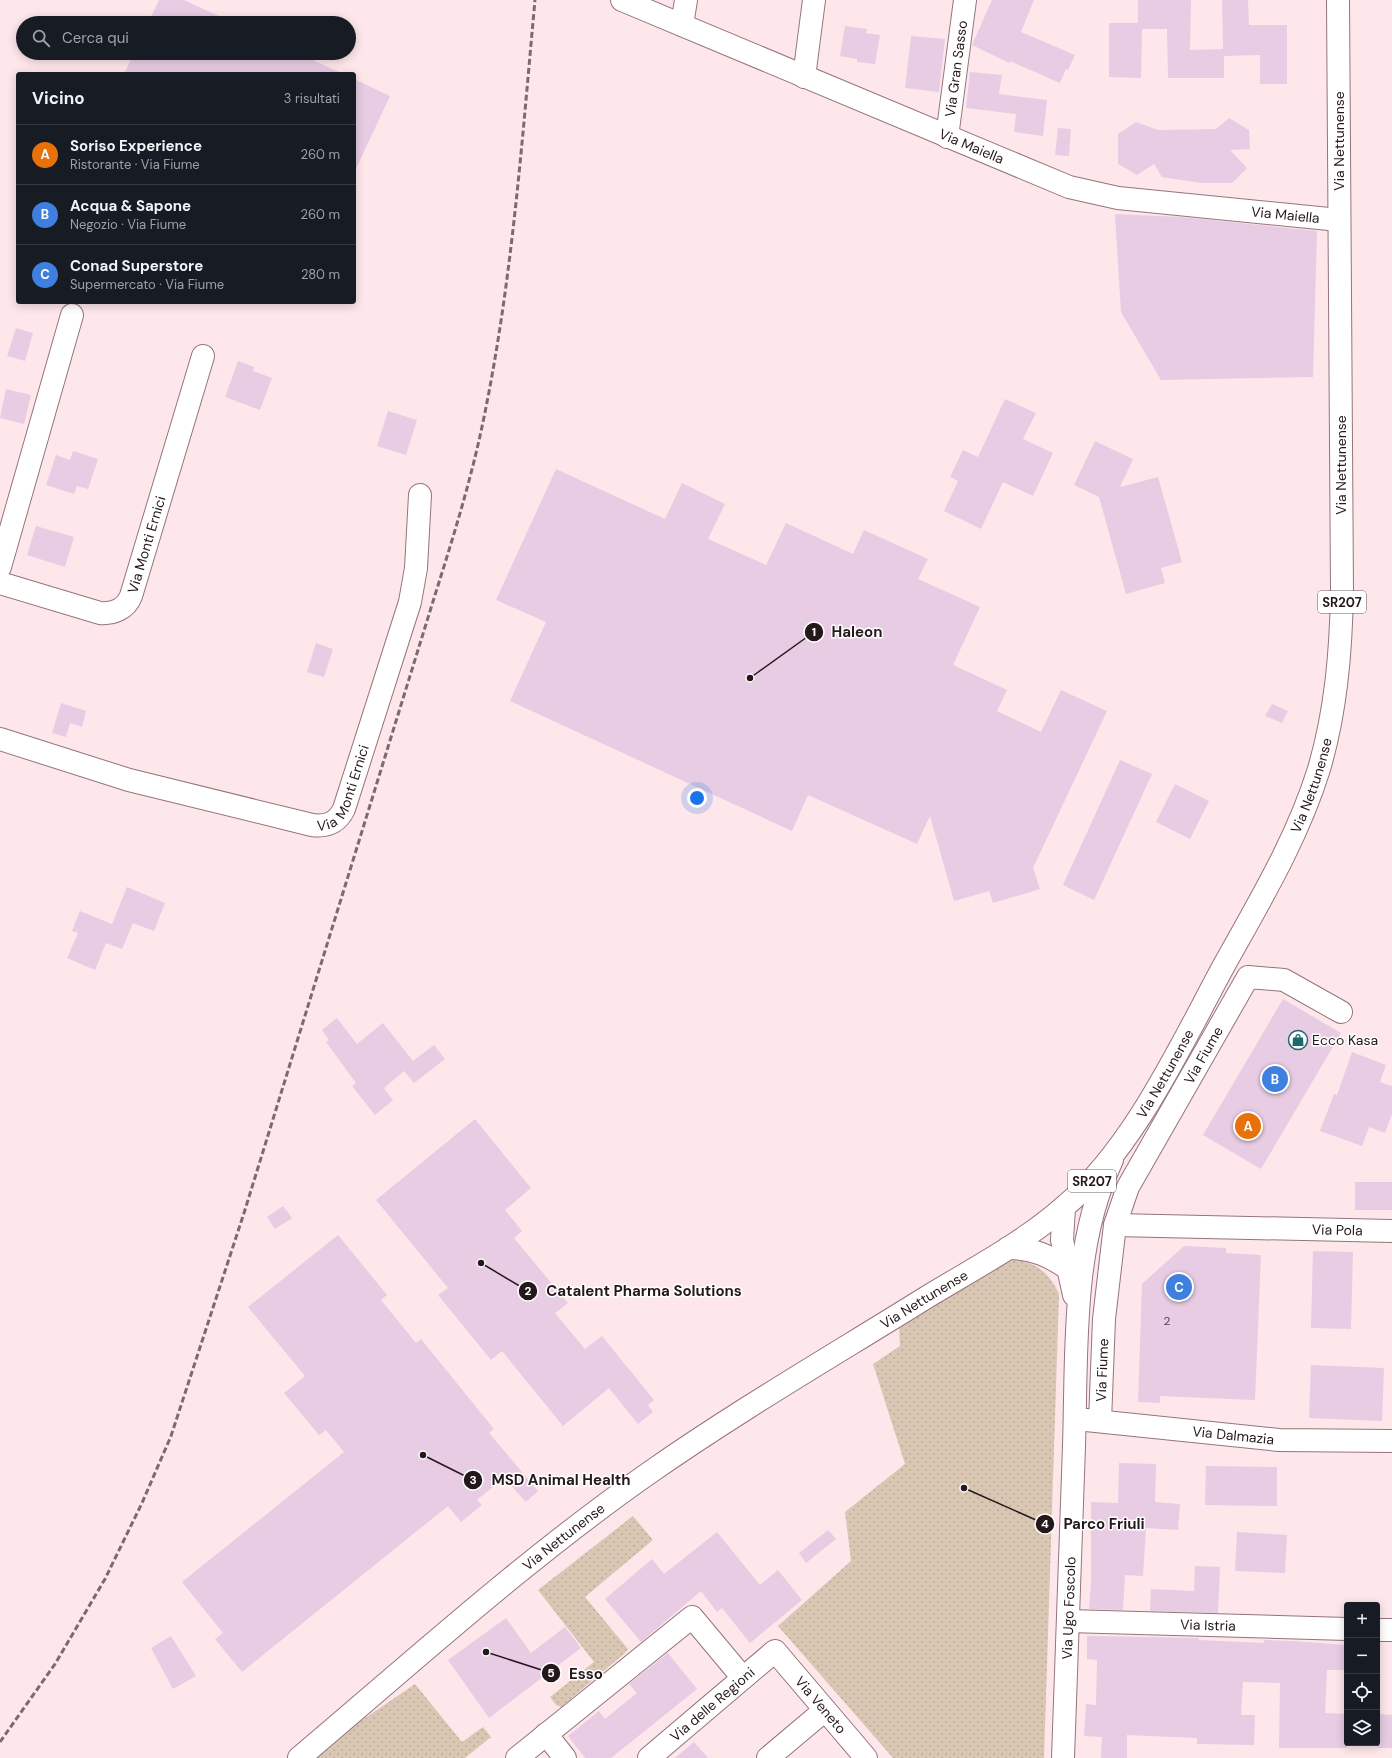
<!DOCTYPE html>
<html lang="it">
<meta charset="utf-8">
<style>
:root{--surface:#171b24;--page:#242831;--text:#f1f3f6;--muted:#9ea1a6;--line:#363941;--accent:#1a73e8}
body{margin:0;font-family:"DM Sans",sans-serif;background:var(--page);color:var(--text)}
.controls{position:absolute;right:12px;bottom:12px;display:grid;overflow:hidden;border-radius:4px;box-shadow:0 2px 10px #0003}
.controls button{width:36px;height:36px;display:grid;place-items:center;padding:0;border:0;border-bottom:1px solid var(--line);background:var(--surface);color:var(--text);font:20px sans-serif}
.you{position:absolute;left:697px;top:798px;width:14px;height:14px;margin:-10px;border:3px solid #fff;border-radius:50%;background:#1a73e8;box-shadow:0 0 0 6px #1a73e833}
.badge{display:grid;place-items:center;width:26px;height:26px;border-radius:50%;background:var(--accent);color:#fff;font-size:13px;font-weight:700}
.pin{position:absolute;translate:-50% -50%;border:2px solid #fff;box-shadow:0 1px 4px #0006}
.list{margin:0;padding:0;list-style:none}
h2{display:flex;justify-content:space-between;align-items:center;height:52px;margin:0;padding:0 16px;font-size:17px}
h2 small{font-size:13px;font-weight:400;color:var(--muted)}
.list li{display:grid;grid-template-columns:26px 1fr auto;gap:12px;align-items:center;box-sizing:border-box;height:60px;padding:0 16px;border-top:1px solid var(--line)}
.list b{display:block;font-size:15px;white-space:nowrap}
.list p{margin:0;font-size:13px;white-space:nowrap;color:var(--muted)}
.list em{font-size:13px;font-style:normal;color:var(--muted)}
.icon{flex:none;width:22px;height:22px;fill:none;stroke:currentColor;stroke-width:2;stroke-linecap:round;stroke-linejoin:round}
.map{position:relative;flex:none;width:1392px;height:1758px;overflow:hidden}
.search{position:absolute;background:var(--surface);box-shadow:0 2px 10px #0003;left:16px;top:16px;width:340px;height:44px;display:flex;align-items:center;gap:10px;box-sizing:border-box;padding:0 14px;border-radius:22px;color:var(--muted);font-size:15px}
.panel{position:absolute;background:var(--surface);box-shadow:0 2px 10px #0003;left:16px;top:72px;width:340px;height:232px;border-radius:4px}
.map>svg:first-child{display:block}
.park{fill:url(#park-dots)}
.building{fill:#e7cce3}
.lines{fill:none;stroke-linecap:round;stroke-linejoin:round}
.minor-casing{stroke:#95747b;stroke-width:24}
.major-casing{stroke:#95747b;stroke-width:24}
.minor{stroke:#fff;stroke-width:22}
.major{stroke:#fff;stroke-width:22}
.rail{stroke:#7c6b6e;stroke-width:3;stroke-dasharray:6 3;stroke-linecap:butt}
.labels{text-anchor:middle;stroke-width:3;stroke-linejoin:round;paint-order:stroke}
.number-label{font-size:12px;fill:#56454d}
.shield{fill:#fff;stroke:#665d5f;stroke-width:1}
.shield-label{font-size:13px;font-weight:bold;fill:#25181b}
.street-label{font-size:14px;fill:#25181b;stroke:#fff}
.poi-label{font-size:14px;fill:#25181b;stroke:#fff;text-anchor:start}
.leader{fill:none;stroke:#25181b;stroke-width:1.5}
.callout-dot{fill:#25181b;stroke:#fff;stroke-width:1.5}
.mark-label{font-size:12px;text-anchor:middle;font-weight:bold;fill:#fff}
.callout-label{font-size:15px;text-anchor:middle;font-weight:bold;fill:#25181b;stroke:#fff;stroke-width:3;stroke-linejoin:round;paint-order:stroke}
</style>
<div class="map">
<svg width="1392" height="1758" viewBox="0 0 1392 1758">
<defs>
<pattern id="park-dots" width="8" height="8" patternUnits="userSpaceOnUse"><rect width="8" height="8" fill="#dac7b3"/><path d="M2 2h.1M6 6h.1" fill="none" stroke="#ba9" stroke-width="1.8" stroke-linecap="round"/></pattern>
</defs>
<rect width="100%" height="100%" fill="#fee7eb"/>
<g class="park">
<path d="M1014 1260C1036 1261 1050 1274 1059 1294L1044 1758H893L778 1626 851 1561 845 1512 905 1464 873 1364 900 1346 899 1328 1007 1262Z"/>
<polygon points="633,1516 653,1540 585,1597 628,1649 625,1653 561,1707 556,1705 550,1697 594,1662 538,1590"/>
<polygon points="415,1684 462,1742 483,1727 491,1737 465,1758 317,1758 352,1727"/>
</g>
<g class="building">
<polygon points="159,0 184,0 234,23 148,23"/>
<polygon points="992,0 1034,0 1021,32 1075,55 1068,70 1066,69 1060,83 1010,61 1009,63 972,45"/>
<polygon points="1138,0 1191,0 1190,50 1223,49 1222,0 1248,0 1249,25 1287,25 1287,84 1260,84 1260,55 1224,56 1224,78 1168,78 1167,29 1142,29 1141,78 1109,77 1109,23 1138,23"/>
<polygon points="845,26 867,29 866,33 880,35 875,64 857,62 857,59 840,56"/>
<polygon points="911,36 945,39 939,92 905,88"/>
<polygon points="134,53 298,53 343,74 124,74"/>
<polygon points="970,72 1002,75 999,94 1047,100 1043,136 1014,132 1016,114 966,108"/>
<polygon points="354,79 390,96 354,173"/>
<polygon points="1229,118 1249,130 1250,149 1230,150 1247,168 1232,183 1201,183 1162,177 1154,164 1137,175 1118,164 1118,134 1136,122 1158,130 1216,129"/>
<polygon points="1058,128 1071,129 1069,156 1055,155"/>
<polygon points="1115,214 1182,217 1317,231 1313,377 1161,380 1121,312"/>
<polygon points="16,328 33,333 25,361 7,356"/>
<polygon points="238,361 254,367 253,371 272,378 260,410 225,397"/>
<polygon points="6,389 31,395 24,424 0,418"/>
<polygon points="1005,399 1036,413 1023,439 1053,453 1033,496 1003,482 981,529 944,511 958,481 950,477 963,450 978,457"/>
<polygon points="388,411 417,420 406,455 377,446"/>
<polygon points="1095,441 1133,459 1120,487 1158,477 1182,562 1161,568 1165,583 1126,594 1099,497 1074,485"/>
<polygon points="73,451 98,459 88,489 77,486 74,494 46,485 56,455 70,460"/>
<polygon points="556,469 665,519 682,483 725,504 708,539 766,565 786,523 853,554 864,530 928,559 918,579 980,607 953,665 1007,690 997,711 1041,732 1061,690 1107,711 1033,868 1040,889 993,903 989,891 954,901 930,816 917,844 808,795 792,831 510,701 546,622 496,600"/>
<polygon points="36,526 74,537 65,567 27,555"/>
<polygon points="316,643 333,649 324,677 307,672"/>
<polygon points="61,703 86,711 82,727 70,723 66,737 52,733"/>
<polygon points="1272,704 1288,711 1282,723 1265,716"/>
<polygon points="1120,760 1152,774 1094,900 1063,885"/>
<polygon points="1175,784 1209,801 1190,839 1156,822"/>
<polygon points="127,887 165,903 154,931 133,923 122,949 106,943 95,970 67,958 78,933 72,931 80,911 112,924"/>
<polygon points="1283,999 1341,1033 1261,1169 1203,1135"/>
<polygon points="337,1018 357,1044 383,1023 413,1061 434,1045 445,1059 414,1083 404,1071 384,1088 393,1100 375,1115 352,1086 356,1083 326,1042 329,1040 322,1030"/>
<polygon points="1352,1052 1386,1065 1380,1082 1392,1086 1392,1114 1385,1133 1369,1127 1362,1146 1320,1131 1334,1094 1337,1095"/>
<polygon points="475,1119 531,1188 505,1210 522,1231 514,1238 568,1303 555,1313 585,1349 602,1336 654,1400 648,1405 653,1412 638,1424 609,1388 563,1426 502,1351 491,1360 438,1295 448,1288 376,1200"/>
<rect x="1355" y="1182" width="37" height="28"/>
<polygon points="283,1206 292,1218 275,1229 267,1217"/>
<polygon points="338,1235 387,1295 381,1300 416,1343 421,1339 494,1429 489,1433 538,1491 526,1502 504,1478 477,1500 482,1505 461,1522 448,1506 242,1672 215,1639 223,1633 182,1582 344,1452 326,1430 319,1435 284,1393 305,1376 248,1307"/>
<polygon points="1184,1246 1226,1248 1226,1253 1261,1255 1255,1400 1160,1396 1160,1403 1138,1402 1142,1284"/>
<polygon points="1313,1251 1353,1252 1351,1329 1311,1328"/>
<polygon points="1311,1365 1384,1368 1382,1421 1309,1418"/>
<polygon points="1119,1463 1156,1464 1155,1502 1180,1504 1178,1530 1146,1528 1143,1576 1125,1575 1123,1610 1089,1609 1091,1583 1091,1502 1118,1503"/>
<polygon points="1206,1466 1277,1467 1277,1506 1205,1505"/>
<polygon points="828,1530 836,1539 806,1563 799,1553"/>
<polygon points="717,1532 760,1585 778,1570 802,1600 750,1643 722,1608 717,1612 701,1591 641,1642 605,1599 652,1559 664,1574"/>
<polygon points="1237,1532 1287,1535 1285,1573 1235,1571"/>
<polygon points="1195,1566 1220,1567 1218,1613 1150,1611 1151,1589 1194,1591"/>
<polygon points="506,1618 531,1653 565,1627 581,1648 489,1718 448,1660"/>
<polygon points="171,1636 196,1676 173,1689 151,1648"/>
<polygon points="1087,1636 1199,1638 1199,1640 1264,1643 1264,1640 1292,1641 1347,1645 1347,1670 1327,1670 1325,1713 1347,1714 1347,1748 1279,1748 1280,1683 1243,1682 1241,1715 1255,1715 1254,1745 1197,1744 1197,1738 1127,1735 1127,1758 1101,1758 1102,1737 1084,1736 1086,1704 1096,1705 1097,1660 1087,1659"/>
<polygon points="668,1653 697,1689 611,1758 585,1758 568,1736 599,1711 605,1719 637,1693 629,1684"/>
<polygon points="1377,1714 1392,1715 1392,1748 1377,1748"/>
<polygon points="694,1742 708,1758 675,1758"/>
</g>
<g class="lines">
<defs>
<g id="minor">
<path id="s1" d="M622 0 1069 187 1118 198 1339 220"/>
<polyline points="682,25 686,0"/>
<polyline points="804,77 814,0"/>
<path id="s2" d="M947 137 965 0"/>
<polyline points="0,567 72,315"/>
<path id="s3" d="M0 583 100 613C113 614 126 609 131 596L203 356"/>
<path id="s4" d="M0 739 129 780 312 825C327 827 337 823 344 809L410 602 416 568 420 495"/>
<polyline points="1064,1208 1062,1240 1074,1295"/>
<path id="s5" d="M1115 1225 1128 1187 1248 977 1284 980 1341 1012"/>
<path d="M1008 1248C1033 1248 1050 1256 1070 1270"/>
<path id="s6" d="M1086 1420 1279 1440 1392 1441"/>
<path id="s7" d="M1100 1421 1104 1319 1115 1225 1392 1231"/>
<path id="s8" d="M1068 1621 1347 1629"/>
<polyline points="1377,1630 1392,1630"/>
<polyline points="546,1734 565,1758"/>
<polyline points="517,1758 692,1617 743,1678"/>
<path id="s9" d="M649 1758 775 1651 866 1758"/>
<polyline points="768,1758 825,1710"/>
<path id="s10" d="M1063 1758C1067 1654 1071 1550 1074 1446 1077 1353 1071 1246 1112 1160"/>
</g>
<g id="major">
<path id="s11" d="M299 1758C414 1661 526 1559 649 1473 739 1410 834 1355 927 1297 973 1269 1023 1243 1064 1207 1133 1149 1180 1047 1222 969 1258 904 1297 840 1319 769 1336 711 1341 652 1342 591L1338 0"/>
</g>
</defs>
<use href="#minor" class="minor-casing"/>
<use href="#major" class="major-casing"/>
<use href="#minor" class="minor"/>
<use href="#major" class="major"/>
<path class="rail" d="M0 1742 55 1664 105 1579 142 1503 171 1436 244 1213 435 595C453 538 471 480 483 422 512 283 522 141 535 0"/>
</g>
<defs>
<symbol id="shop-ring" viewBox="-11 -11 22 22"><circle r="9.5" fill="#fff" stroke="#1c696c" stroke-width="1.5"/><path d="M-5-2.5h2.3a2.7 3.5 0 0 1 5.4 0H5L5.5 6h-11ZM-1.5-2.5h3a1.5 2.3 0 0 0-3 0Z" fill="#1c696c"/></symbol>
</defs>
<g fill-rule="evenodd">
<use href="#shop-ring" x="1287" y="1029" width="22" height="22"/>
</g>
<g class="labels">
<g class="number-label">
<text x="1167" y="1325">2</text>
</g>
<g class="shield">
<rect x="1318" y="591" width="48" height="22" rx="3"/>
<rect x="1068" y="1170" width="48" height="22" rx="3"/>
</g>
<g class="shield-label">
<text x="1342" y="607">SR207</text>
<text x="1092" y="1186">SR207</text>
</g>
<g class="street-label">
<text dy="5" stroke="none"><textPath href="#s2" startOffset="69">Via Gran Sasso</textPath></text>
<text transform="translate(1339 141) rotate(-90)" y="5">Via Nettunense</text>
<text dy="5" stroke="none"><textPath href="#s1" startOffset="379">Via Maiella</textPath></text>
<text dy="5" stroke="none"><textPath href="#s1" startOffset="703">Via Maiella</textPath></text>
<text transform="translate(1341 465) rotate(-90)" y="5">Via Nettunense</text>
<text dy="5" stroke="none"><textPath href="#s3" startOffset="196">Via Monti Ernici</textPath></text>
<text dy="5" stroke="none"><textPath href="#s4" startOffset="379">Via Monti Ernici</textPath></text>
<text dy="5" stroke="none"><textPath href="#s11" startOffset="1437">Via Nettunense</textPath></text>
<text dy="5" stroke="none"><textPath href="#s5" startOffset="192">Via Fiume</textPath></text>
<text dy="5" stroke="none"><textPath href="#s11" startOffset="1113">Via Nettunense</textPath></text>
<text dy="5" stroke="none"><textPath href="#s7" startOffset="419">Via Pola</textPath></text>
<text dy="5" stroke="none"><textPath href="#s11" startOffset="777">Via Nettunense</textPath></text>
<text dy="5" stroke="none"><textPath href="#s7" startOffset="51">Via Fiume</textPath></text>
<text dy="5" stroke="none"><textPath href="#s6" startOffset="148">Via Dalmazia</textPath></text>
<text dy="5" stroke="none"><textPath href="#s11" startOffset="345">Via Nettunense</textPath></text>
<text dy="5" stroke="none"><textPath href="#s10" startOffset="150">Via Ugo Foscolo</textPath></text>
<text dy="5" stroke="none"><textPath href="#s8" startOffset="140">Via Istria</textPath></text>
<text dy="5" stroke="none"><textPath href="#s9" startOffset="83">Via delle Regioni</textPath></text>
<text dy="5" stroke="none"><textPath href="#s9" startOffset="236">Via Veneto</textPath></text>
</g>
<g class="poi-label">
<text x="1312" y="1045">Ecco Kasa</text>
</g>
</g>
<path class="leader" d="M750 678L814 632M481 1263L528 1291M423 1455L473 1480M964 1488L1045 1524M486 1652L551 1673"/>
<g class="callout-dot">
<circle cx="750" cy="678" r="4"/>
<circle cx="481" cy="1263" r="4"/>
<circle cx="423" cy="1455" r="4"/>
<circle cx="964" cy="1488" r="4"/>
<circle cx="486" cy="1652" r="4"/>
<circle cx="814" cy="632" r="10"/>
<circle cx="528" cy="1291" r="10"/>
<circle cx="473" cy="1480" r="10"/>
<circle cx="1045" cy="1524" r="10"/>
<circle cx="551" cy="1673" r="10"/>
</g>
<g class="mark-label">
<text x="814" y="636">1</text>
<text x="528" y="1295">2</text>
<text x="473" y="1484">3</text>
<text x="1045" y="1528">4</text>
<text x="551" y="1677">5</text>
</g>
<g class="callout-label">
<text x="857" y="637">Haleon</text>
<text x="644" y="1296">Catalent Pharma Solutions</text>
<text x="561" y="1485">MSD Animal Health</text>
<text x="1104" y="1529">Parco Friuli</text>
<text x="586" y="1679">Esso</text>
</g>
</svg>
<div class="controls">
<button>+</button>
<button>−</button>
<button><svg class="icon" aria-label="locate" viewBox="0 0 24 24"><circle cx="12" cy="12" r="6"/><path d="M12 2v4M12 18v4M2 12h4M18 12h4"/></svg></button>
<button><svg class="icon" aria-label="layers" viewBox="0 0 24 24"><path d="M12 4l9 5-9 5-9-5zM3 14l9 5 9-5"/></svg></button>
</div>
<div class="you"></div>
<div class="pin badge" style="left:1248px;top:1126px;background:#e8710a">A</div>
<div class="pin badge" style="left:1275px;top:1079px;background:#3f7fe0">B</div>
<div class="pin badge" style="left:1179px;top:1287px;background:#3f7fe0">C</div>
<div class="search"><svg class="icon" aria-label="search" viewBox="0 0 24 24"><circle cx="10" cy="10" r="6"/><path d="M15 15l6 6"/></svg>Cerca qui</div>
<section class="panel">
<h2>Vicino<small>3 risultati</small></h2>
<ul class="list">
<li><span class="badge" style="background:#e8710a">A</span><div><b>Soriso Experience</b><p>Ristorante · Via Fiume</p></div><em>260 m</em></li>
<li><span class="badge" style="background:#3f7fe0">B</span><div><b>Acqua &amp; Sapone</b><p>Negozio · Via Fiume</p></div><em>260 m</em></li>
<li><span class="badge" style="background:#3f7fe0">C</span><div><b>Conad Superstore</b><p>Supermercato · Via Fiume</p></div><em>280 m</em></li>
</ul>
</section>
</div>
